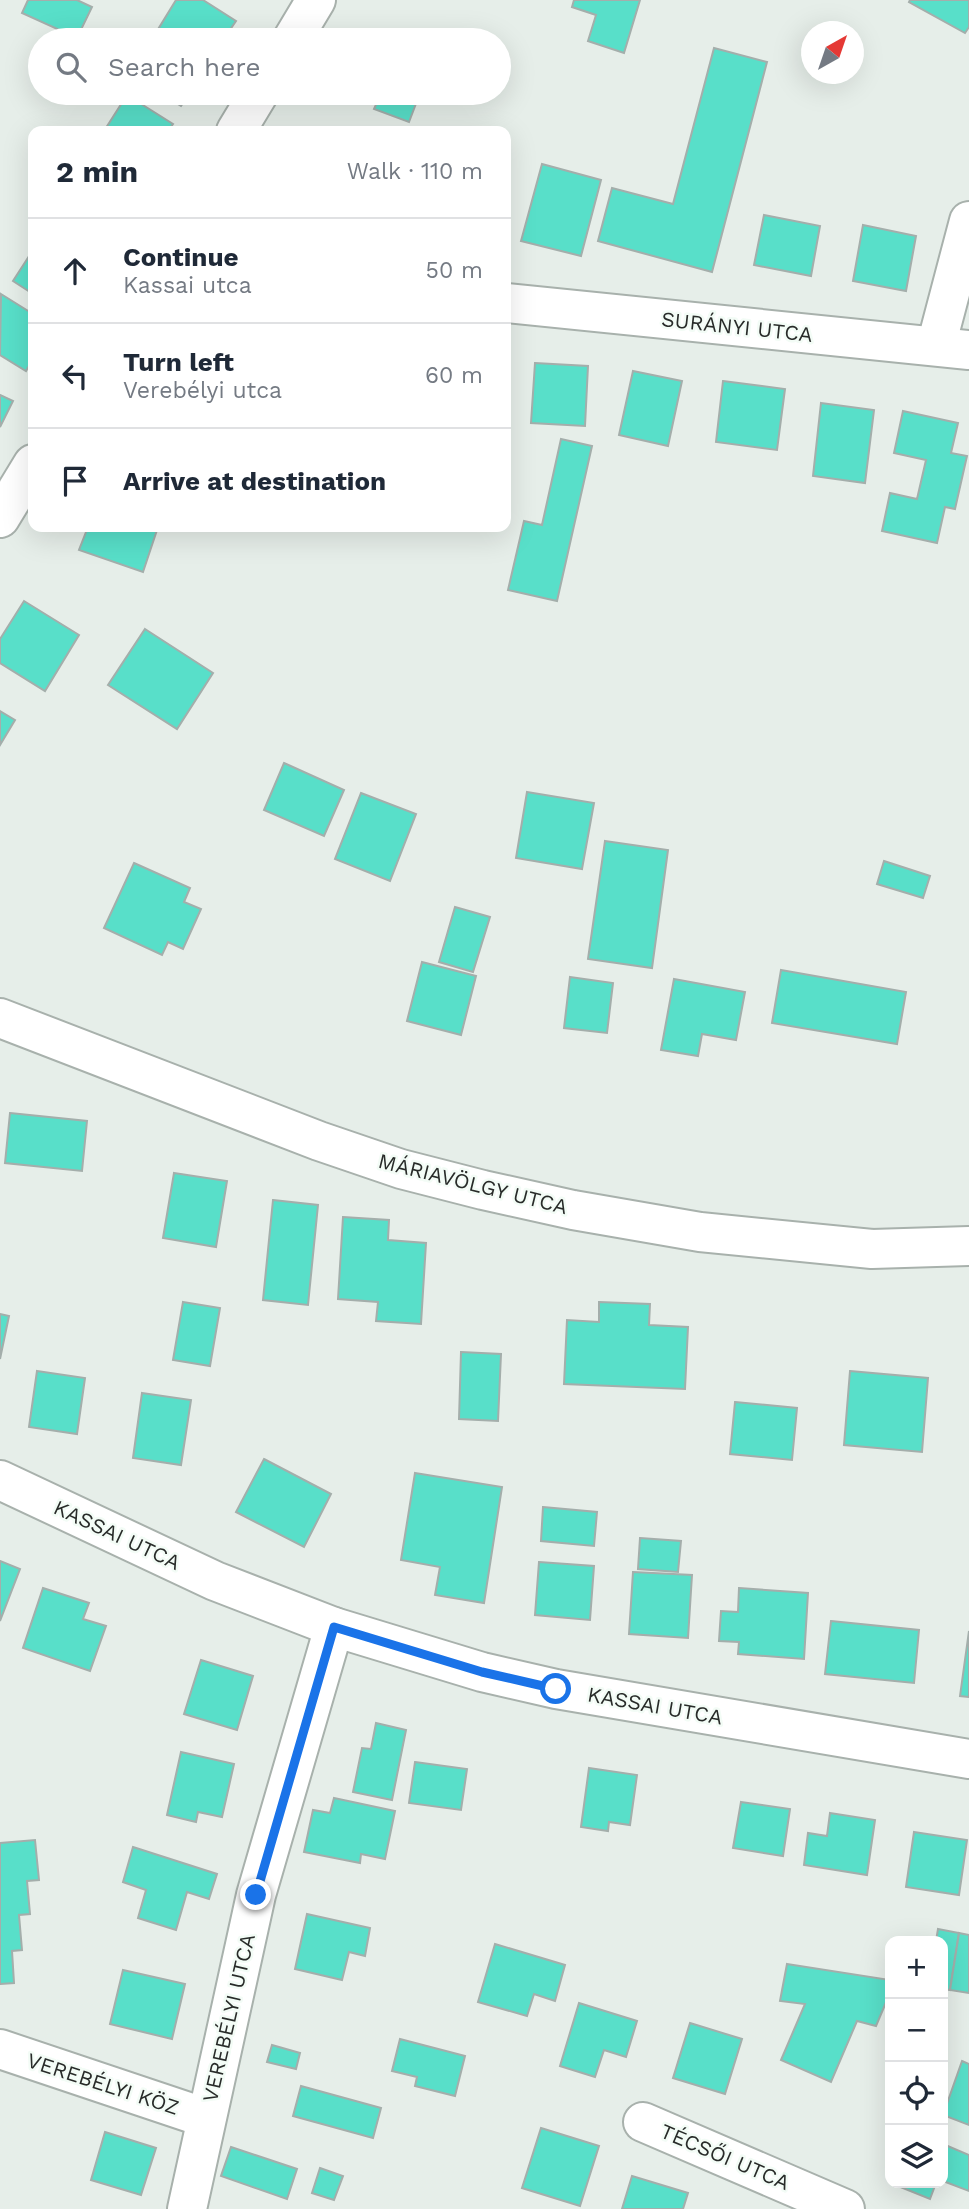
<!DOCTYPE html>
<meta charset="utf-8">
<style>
:root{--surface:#fff;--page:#f6f6f7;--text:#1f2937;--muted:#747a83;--line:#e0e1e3}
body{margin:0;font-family:"Work Sans",sans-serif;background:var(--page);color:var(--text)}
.controls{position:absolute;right:21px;bottom:21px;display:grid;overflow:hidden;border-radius:14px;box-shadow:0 7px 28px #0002}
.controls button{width:63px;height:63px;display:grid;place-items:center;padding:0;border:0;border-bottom:2px solid var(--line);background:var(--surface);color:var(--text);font:35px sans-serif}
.compass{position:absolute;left:801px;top:21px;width:63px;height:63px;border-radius:50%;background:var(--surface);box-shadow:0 7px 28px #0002;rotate:40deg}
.stop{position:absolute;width:21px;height:21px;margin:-16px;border:5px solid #1a73e8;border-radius:50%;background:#fff}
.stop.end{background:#1a73e8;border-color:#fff;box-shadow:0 2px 7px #0008}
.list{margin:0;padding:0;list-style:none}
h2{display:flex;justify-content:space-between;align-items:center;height:91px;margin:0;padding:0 28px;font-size:30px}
h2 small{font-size:23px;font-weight:400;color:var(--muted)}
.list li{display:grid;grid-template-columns:46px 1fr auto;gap:21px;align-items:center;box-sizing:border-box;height:105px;padding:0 28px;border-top:2px solid var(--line)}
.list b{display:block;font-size:26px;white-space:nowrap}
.list p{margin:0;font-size:23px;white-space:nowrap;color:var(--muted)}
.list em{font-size:23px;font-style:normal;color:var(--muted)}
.icon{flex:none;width:38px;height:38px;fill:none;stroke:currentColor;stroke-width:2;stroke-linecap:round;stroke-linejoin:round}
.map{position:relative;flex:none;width:969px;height:2209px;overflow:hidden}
.search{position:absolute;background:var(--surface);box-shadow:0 7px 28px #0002;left:28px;top:28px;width:483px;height:77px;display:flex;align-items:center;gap:18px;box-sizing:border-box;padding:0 24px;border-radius:38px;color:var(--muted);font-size:26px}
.panel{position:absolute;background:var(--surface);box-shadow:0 7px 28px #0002;left:28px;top:126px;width:483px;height:406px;border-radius:14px}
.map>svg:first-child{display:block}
.building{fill:#58dfc9;stroke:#a4aeab;stroke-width:2}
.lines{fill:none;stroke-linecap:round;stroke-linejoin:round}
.minor-casing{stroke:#a8b1ac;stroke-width:42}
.minor{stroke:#fff;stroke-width:38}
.route{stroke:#1a73e8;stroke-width:9}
.labels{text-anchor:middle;stroke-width:5;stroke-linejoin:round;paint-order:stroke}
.street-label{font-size:21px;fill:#282b29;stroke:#f3fcf6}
</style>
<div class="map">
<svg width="969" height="2209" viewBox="0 0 969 2209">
<rect width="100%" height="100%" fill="#e6eee9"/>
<g class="building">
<polygon points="28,0 77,0 92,7 77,38 22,13"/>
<polygon points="176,0 203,0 236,21 223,40 172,40 157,31"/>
<polygon points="574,0 640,0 624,53 588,41 596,15 572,7"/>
<polygon points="910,0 969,0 969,27 965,33 909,2"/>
<polygon points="157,31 172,40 150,40"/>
<polygon points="714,48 767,62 712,272 598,241 612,188 673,204"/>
<polygon points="160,93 190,93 181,106"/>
<polygon points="373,93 420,93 409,122 374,109 380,96"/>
<polygon points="127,95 173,124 168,131 104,131"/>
<polygon points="542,164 601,180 581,256 521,241"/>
<polygon points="764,215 820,226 811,276 754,265"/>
<polygon points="863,225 916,236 906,291 853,281"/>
<polygon points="33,250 33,294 13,281"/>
<polygon points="1,294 33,314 33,359 26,371 0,355"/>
<polygon points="535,363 588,366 585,426 531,423"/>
<polygon points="633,371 682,381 668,446 619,435"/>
<polygon points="723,381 785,389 777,450 716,442"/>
<polygon points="0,395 13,401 0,427"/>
<polygon points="821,403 874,410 865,483 813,476"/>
<polygon points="903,411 958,423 951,453 967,456 955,509 945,507 937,543 882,531 890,493 917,499 926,460 894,453"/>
<polygon points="561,439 592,446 557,601 508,590 524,521 542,525"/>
<polygon points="88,527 158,527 143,572 79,550"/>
<polygon points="24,601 79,635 45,691 0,663 0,639"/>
<polygon points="145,629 213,673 177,729 108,685"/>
<polygon points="0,711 15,720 0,745"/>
<polygon points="284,763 344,790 324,836 264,810"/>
<polygon points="527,792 594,803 582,869 516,858"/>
<polygon points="361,793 416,814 390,881 335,859"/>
<polygon points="605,841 668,850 652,968 588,959"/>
<polygon points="884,861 930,876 923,898 877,884"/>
<polygon points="134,863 190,888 184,902 201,909 183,949 168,942 162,955 104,928"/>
<polygon points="455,907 490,917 473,972 439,962"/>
<polygon points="422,962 476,976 461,1035 407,1021"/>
<polygon points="781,970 906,992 897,1044 772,1023"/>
<polygon points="570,977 613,983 607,1033 564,1028"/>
<polygon points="674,979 745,992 736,1040 702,1034 698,1056 661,1050"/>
<polygon points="10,1113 87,1121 82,1171 5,1163"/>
<polygon points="174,1173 227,1181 216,1247 163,1238"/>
<polygon points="273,1200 318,1205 308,1305 263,1300"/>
<polygon points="343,1217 389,1220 388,1240 426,1243 421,1324 376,1321 378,1302 338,1299"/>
<polygon points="183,1302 220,1308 210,1366 173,1360"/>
<polygon points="599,1302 650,1304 649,1325 688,1327 685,1389 564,1384 567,1320 599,1322"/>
<polygon points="0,1314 9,1316 0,1359"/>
<polygon points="461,1352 501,1354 498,1421 459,1419"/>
<polygon points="37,1371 85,1378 77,1434 29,1427"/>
<polygon points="850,1371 928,1378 922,1452 844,1445"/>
<polygon points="142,1393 191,1400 181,1465 133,1458"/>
<polygon points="735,1402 797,1408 792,1460 730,1454"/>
<polygon points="264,1459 331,1494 304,1547 236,1512"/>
<polygon points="415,1473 502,1487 484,1603 435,1595 440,1567 401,1560"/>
<polygon points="543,1507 597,1512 594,1546 541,1541"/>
<polygon points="640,1538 681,1541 678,1572 638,1569"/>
<polygon points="0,1561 20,1569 0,1621"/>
<polygon points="539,1562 594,1566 590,1620 535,1615"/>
<polygon points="633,1572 692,1575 688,1638 629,1634"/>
<polygon points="43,1588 89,1603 83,1619 106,1626 90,1671 23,1648"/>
<polygon points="739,1588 808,1593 804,1659 738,1654 739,1642 719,1641 721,1611 738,1612"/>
<polygon points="831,1621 919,1630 914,1683 825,1674"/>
<polygon points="969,1631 969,1697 960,1696"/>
<polygon points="201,1660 253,1676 237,1730 184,1714"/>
<polygon points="376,1723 406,1730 392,1800 353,1792 362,1748 371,1749"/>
<polygon points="181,1752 234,1764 222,1817 198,1812 196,1822 167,1815"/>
<polygon points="415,1762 467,1769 461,1810 409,1803"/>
<polygon points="589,1768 637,1775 630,1825 609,1822 608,1831 581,1827"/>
<polygon points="334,1798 395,1811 385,1859 361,1854 360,1863 304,1852 313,1810 330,1813"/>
<polygon points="741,1802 790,1809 783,1856 733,1848"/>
<polygon points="830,1813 875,1820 867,1875 804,1865 808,1833 827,1836"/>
<polygon points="914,1832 967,1840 959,1895 906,1887"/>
<polygon points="35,1840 39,1880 27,1881 30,1914 19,1915 22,1950 12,1951 14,1983 0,1984 0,1843"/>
<polygon points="133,1847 217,1874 209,1899 187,1892 176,1930 138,1918 146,1890 123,1882"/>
<polygon points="307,1914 370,1928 365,1956 349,1952 342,1980 295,1969"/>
<polygon points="938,1929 959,1933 950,1990 943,1989 943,1941 936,1941"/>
<polygon points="959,1933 969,1935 969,1993 950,1990"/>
<polygon points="495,1944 565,1965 555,2001 534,1994 527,2016 478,2002"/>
<polygon points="787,1964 890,1980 890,1993 876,2026 857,2021 831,2082 781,2060 805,2004 780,2001"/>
<polygon points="123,1970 185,1984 172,2039 110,2024"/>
<polygon points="579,2003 637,2021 626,2057 604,2050 595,2077 560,2066"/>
<polygon points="690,2023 742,2039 725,2094 673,2078"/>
<polygon points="400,2039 465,2056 455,2096 415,2086 417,2077 392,2071"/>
<polygon points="272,2045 300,2053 296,2069 267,2062"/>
<polygon points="962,2061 969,2064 969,2125 943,2115"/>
<polygon points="301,2086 381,2108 373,2138 293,2116"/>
<polygon points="541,2128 599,2146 580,2206 522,2188"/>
<polygon points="105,2132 156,2148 141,2195 91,2180"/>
<polygon points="943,2144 969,2155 969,2191 943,2181"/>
<polygon points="231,2147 297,2169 287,2199 221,2176"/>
<polygon points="320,2168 343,2176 334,2200 312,2193"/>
<polygon points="632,2176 688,2193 683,2209 622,2209"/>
<polygon points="893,2183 936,2183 930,2199 893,2184"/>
</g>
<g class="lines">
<defs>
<g id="minor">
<polyline points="292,40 316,0"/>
<polyline points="236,131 259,93"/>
<polyline points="506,303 969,350"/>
<polyline points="936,346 969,221"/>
<polyline points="0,518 33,464"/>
<polyline points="0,1018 319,1141 401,1169 483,1190 573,1210 700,1232 872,1249 969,1246"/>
<polyline points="0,1480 215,1581 334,1627 482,1672 556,1689 969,1759"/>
<polyline points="0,2049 206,2118"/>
<polyline points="643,2122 845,2209"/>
<polyline points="187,2209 256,1895 334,1627"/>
</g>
</defs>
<use href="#minor" class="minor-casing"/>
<use href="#minor" class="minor"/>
</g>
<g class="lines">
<polyline class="route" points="256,1895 334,1627 482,1672 556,1689"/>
</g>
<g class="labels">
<g class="street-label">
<text transform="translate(737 327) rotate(6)" y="7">SURÁNYI UTCA</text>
<text transform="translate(473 1184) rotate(14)" y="7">MÁRIAVÖLGY UTCA</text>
<text transform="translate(117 1535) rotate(25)" y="7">KASSAI UTCA</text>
<text transform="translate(655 1706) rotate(10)" y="7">KASSAI UTCA</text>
<text transform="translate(229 2018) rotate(-77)" y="7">VEREBÉLYI UTCA</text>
<text transform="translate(103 2084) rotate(18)" y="7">VEREBÉLYI KÖZ</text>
<text transform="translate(725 2157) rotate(23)" y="7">TÉCSŐI UTCA</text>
</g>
</g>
</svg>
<div class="controls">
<button>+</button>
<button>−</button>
<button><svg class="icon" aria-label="locate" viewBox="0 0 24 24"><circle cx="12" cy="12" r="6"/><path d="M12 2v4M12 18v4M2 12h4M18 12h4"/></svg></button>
<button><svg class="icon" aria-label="layers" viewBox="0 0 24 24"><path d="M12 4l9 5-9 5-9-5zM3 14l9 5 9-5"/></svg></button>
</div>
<svg class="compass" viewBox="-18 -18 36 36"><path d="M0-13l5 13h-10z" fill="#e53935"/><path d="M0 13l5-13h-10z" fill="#747a83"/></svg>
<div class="stop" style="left:556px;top:1689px"></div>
<div class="stop end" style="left:256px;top:1895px"></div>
<div class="search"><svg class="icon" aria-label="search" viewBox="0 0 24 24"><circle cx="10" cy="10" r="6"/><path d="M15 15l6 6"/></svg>Search here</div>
<section class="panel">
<h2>2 min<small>Walk · 110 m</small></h2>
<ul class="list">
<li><svg class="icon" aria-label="ahead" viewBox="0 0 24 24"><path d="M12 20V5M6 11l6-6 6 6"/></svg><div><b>Continue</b><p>Kassai utca</p></div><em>50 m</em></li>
<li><svg class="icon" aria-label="left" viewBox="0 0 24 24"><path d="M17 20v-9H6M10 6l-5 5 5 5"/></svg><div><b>Turn left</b><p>Verebélyi utca</p></div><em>60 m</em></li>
<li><svg class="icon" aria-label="arrive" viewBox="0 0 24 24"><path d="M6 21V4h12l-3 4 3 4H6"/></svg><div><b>Arrive at destination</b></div></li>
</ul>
</section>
</div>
